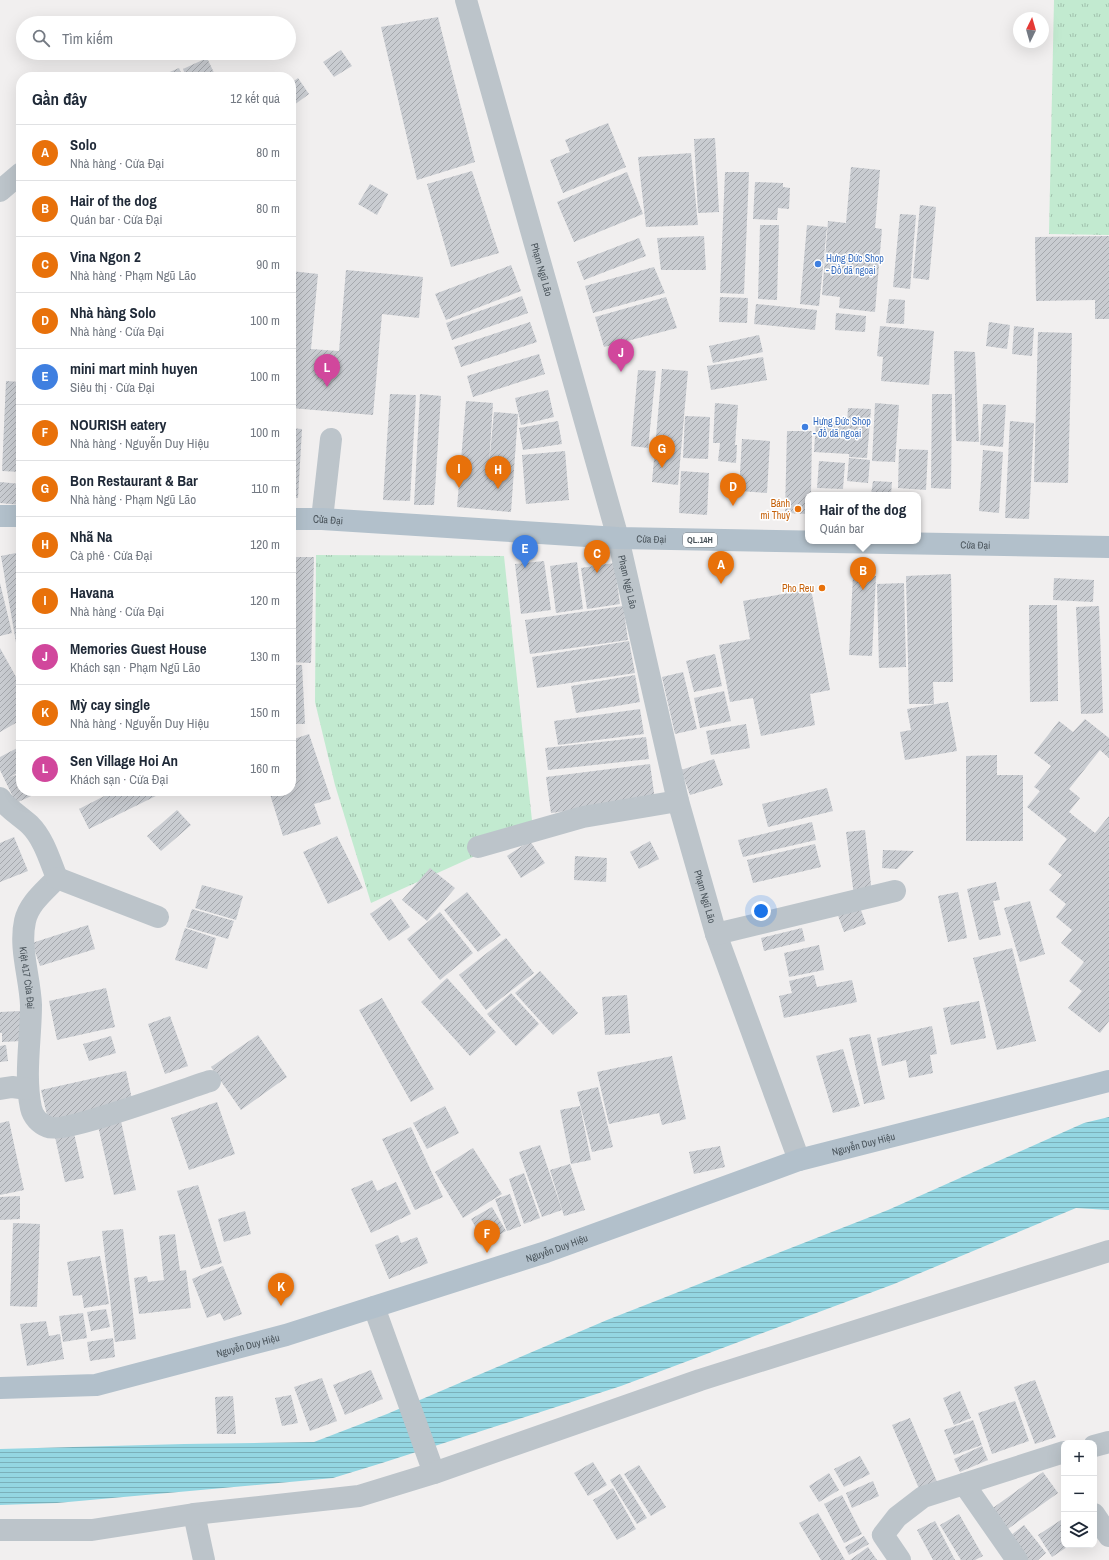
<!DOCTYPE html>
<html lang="vi">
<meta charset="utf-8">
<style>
:root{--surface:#fff;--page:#f2f2f3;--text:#1f2937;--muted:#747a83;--line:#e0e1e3;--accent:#2d7ace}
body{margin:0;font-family:"Archivo Narrow",sans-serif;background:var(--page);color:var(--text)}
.controls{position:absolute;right:12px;bottom:12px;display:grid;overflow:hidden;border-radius:8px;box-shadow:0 4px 16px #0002}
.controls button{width:36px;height:36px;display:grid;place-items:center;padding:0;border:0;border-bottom:1px solid var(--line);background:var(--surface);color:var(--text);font:20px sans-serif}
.compass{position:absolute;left:1013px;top:12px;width:36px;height:36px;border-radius:50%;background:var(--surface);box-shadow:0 4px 16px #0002;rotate:5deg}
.you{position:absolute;left:761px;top:911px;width:14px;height:14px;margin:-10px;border:3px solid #fff;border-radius:50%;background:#1a73e8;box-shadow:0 0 0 6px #1a73e833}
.badge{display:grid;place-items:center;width:26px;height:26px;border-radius:50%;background:var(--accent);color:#fff;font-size:13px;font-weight:700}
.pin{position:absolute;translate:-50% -33px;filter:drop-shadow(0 1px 2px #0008)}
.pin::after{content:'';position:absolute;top:21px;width:14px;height:12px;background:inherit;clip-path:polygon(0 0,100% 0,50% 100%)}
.popup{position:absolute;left:805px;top:492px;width:116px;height:52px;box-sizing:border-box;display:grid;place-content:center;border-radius:8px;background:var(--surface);filter:drop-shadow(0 1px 3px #0005);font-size:13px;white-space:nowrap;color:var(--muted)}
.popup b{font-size:15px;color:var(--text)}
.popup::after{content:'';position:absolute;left:50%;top:100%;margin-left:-8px;border:8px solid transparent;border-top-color:var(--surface)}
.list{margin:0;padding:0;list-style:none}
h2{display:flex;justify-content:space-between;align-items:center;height:52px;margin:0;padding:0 16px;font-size:17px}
h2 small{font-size:13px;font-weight:400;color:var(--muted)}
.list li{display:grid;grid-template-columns:26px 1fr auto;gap:12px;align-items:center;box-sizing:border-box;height:56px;padding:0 16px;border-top:1px solid var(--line)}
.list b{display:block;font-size:15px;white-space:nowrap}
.list p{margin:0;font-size:13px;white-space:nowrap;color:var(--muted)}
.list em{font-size:13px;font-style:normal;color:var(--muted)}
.icon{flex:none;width:22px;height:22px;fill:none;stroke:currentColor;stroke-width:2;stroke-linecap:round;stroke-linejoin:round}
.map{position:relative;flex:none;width:1109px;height:1560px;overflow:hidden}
.search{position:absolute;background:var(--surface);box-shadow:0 4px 16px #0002;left:16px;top:16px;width:280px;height:44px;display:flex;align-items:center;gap:10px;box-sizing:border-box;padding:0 14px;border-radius:22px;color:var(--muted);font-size:15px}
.panel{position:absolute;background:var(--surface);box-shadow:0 4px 16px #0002;left:16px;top:72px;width:280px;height:724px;border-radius:16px}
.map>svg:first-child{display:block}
.park{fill:url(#park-tufts)}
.water{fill:url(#water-rules)}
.building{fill:url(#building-hatch)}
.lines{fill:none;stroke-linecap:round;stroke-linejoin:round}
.minor{stroke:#bcc4ca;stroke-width:22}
.major{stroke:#b2c0cb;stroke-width:22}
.shop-dot{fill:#3f7fe0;stroke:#fff;stroke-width:1.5}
.food-dot{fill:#e8710a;stroke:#fff;stroke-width:1.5}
.labels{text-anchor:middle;stroke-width:3;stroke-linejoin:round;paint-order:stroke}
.shield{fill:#fff;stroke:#80878c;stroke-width:1}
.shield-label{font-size:9px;font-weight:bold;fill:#49535a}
.shop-label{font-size:10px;fill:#366cbe;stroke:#fff;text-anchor:start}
.street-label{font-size:10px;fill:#49535a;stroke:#fff}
.food-label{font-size:10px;fill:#c56008;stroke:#fff;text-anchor:end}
</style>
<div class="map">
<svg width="1109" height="1560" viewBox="0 0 1109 1560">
<defs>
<pattern id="park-tufts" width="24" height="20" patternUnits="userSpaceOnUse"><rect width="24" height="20" fill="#c2ead0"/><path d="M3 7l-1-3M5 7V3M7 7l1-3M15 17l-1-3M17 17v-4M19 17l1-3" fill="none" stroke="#a0c0ac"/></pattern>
<pattern id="water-rules" width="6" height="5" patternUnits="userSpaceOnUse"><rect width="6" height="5" fill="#94d6e2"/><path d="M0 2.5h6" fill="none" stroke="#7bb0ba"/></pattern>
<pattern id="building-hatch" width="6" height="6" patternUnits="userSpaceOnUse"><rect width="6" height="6" fill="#c9ccd1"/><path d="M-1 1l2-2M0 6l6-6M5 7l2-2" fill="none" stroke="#a5a8ad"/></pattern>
</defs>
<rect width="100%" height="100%" fill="#f1efef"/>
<g class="park">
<polygon points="1054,0 1109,0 1109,235 1049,234"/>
<polygon points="316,555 504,556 533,830 371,903 335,785 315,702"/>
</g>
<polygon class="water" points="1109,1117 1109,1210 1076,1208 894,1284 621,1386 382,1463 333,1478 57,1503 0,1505 0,1449 184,1444 314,1442 387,1414 607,1320 888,1210 1084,1123"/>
<g class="building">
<polygon points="438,17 475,162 417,180 381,27"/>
<polygon points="341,50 352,66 334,77 323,62"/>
<polygon points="207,58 216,77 186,77 183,69"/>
<polygon points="179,68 183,77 158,77"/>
<polygon points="298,78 309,94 294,105 291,101 291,83"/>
<polygon points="608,123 626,167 563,193 550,160 570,152 565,140"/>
<polygon points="715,138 719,212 698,213 694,139"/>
<polygon points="691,153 698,225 646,227 638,157"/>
<polygon points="851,167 880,170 875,228 882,229 875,312 839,308 840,297 822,295 828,221 846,223 842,268"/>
<polygon points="472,171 499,253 451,267 427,184"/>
<polygon points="627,172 643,214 574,242 557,202"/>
<polygon points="725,172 749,172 744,294 720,293"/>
<polygon points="755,182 783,183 783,187 790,188 789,209 778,208 777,220 753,219"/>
<polygon points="370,184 388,194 377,215 358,204"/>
<polygon points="920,205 936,207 929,280 913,278"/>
<polygon points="900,214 916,215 910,289 893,287"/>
<polygon points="760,225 779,225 777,300 758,299"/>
<polygon points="807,225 827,227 819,306 800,304"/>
<polygon points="704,236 706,270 661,270 657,238"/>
<polygon points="1109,236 1109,319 1095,319 1095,300 1036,301 1035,237"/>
<polygon points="639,238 646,256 584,280 577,262"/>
<polygon points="511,265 521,291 446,320 435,294"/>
<polygon points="654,267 665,293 593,313 585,286"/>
<polygon points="346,270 423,277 419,318 382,314 373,415 291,408 291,271 318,274 311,349 339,351"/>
<polygon points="522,296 528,313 452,340 446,323"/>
<polygon points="666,297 677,328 604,347 595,317"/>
<polygon points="720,297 748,298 747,323 719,322"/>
<polygon points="889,299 905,300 904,324 886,323"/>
<polygon points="756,304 817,310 815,330 754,324"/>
<polygon points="836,313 866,316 865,332 835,330"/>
<polygon points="530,322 537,342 461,367 454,347"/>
<polygon points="989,322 1010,325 1007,349 986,346"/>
<polygon points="880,326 934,331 929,385 881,381 883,357 877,356"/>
<polygon points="1014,326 1034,328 1032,356 1012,354"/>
<polygon points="1038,332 1072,333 1068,483 1034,482"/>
<polygon points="759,335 763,352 713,363 709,346"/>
<polygon points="954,351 975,352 979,442 956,441"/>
<polygon points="539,354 545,374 473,397 467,376"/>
<polygon points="763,357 767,380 711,390 707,366"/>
<polygon points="662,369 688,371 678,485 652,482"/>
<polygon points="638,370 656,371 648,448 631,446"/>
<polygon points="6,381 21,382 21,472 2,471"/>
<polygon points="548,390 554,417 521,425 515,398"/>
<polygon points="390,394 416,395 410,501 383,500"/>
<polygon points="420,394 441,396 434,505 414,505"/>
<polygon points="932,394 952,394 951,489 931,488"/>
<polygon points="466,401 493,403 489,465 494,412 518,414 511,512 457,507"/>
<polygon points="715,403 738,405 735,445 737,445 736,463 718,461 720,443 713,443"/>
<polygon points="875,403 899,405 895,462 872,461"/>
<polygon points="983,404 1006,405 1003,447 980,445"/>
<polygon points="848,408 871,409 867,458 849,457 849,454 814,452 816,421 847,423"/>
<polygon points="685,416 710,417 708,459 683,458"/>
<polygon points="558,421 562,444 523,450 519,428"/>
<polygon points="1010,421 1034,423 1029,519 1005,518"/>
<polygon points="291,428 302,429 298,498 291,498"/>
<polygon points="787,431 812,431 811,495 808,495 808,514 785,513"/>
<polygon points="742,439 770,441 767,493 739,491"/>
<polygon points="899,449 928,450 926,490 898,488"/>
<polygon points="983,450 1003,452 999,513 979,511"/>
<polygon points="565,451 569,500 526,504 522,455"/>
<polygon points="849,458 870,460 868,483 847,481"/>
<polygon points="819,461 845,463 843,489 817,488"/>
<polygon points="681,471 709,473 707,515 679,513"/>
<polygon points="873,481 892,482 891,495 871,495"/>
<polygon points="0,482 21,484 21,505 0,503"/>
<polygon points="21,552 21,659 19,660 1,556"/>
<polygon points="291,557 314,557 311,663 291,662"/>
<polygon points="544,561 551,610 521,614 515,564"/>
<polygon points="577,562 583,609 556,613 550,566"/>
<polygon points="614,563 620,604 587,609 581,568"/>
<polygon points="951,574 953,682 933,682 934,704 909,704 906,576"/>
<polygon points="853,575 876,576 872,656 849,655"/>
<polygon points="1054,578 1094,580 1093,602 1053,600"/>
<polygon points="0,583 12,633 0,636"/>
<polygon points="904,583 906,667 879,668 877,584"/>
<polygon points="811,589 830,690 810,694 815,725 761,736 753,698 730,702 719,645 750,639 743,601"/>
<polygon points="1029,605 1057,605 1058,701 1030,702"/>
<polygon points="623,606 628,640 530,654 525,620"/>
<polygon points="1099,606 1103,713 1081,714 1076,607"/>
<polygon points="629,641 635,673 537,688 532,657"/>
<polygon points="0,648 21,686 21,720 0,732"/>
<polygon points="715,654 722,686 694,692 686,661"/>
<polygon points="291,665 302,665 305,724 291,724"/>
<polygon points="683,672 697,729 675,734 662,677"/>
<polygon points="635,675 640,702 576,713 571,686"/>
<polygon points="724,691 731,721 700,728 694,698"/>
<polygon points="948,702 957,751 905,760 900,732 911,730 907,709"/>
<polygon points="640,709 644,734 558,745 554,721"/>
<polygon points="1085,719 1109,738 1109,758 1100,750 1069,789 1080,798 1069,812 1095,833 1109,816 1109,1021 1100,1033 1068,1008 1082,991 1069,981 1084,962 1061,943 1072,930 1056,917 1066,904 1049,890 1062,875 1048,864 1067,839 1027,807 1040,791 1034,787 1051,766 1034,753 1059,721 1073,732"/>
<polygon points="746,724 750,748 711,755 706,731"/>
<polygon points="309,734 331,799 314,804 321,824 283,836 269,791 291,791 291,740"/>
<polygon points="646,737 649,759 548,770 545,748"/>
<polygon points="21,746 21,771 8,778 21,773 21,791 42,791 16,803 0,770 0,757"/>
<polygon points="997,755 997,775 1023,775 1023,841 966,841 966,756"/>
<polygon points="714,759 723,785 690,795 681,770"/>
<polygon points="650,764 655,800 551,813 546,777"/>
<polygon points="827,788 833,811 768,827 762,804"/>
<polygon points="114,791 166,791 89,829 79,809"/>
<polygon points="177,810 191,825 161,851 147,836"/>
<polygon points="812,822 816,840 743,857 738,840"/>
<polygon points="865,830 872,894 854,896 846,832"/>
<polygon points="337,836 363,888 328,904 303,852"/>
<polygon points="14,837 28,871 0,882 0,843"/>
<polygon points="530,841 545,863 521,878 507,856"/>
<polygon points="650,841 659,859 639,869 630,852"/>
<polygon points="815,844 821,867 753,883 747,860"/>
<polygon points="883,850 914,851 897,869 882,868"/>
<polygon points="575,856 607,858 606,882 574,880"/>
<polygon points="430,868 455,888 427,921 402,900"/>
<polygon points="996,882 1000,900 993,901 1001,935 979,940 967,889"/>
<polygon points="202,885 243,896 236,920 195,908"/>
<polygon points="467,892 501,935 478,952 444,910"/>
<polygon points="958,892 967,938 948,942 938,896"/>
<polygon points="391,899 410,927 389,941 370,914"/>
<polygon points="1030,901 1045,954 1020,962 1004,908"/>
<polygon points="858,902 866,924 844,932 836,910"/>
<polygon points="192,909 234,921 228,939 186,927"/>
<polygon points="440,912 473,953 440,980 407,939"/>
<polygon points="88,925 95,949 40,966 32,943"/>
<polygon points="185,928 216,938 207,969 175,960"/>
<polygon points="802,928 805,941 764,951 761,938"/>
<polygon points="506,938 534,973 486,1010 459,975"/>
<polygon points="819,945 824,970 789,977 784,953"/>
<polygon points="1012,948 1036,1041 997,1050 973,958"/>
<polygon points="540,971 578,1013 553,1035 515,993"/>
<polygon points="814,975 817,987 852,980 857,1002 784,1018 779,996 792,993 789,981"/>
<polygon points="447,978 496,1032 470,1056 421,1002"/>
<polygon points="106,988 115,1027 57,1040 49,1001"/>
<polygon points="511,993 539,1024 516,1046 487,1014"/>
<polygon points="627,995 630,1033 605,1035 602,997"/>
<polygon points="382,998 434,1089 411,1102 359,1010"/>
<polygon points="979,1001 986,1038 951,1045 943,1008"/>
<polygon points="21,1011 22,1041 2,1042 2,1033 0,1033 0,1012"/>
<polygon points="170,1016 188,1066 165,1074 148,1024"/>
<polygon points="932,1026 937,1054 930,1055 933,1073 909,1078 906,1060 882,1066 877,1038"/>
<polygon points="870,1034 885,1099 864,1104 849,1038"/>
<polygon points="258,1035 287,1077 241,1110 211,1067"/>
<polygon points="111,1036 116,1053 89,1061 83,1044"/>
<polygon points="6,1045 8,1061 0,1062 0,1046"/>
<polygon points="843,1049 860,1106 833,1113 816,1056"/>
<polygon points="672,1056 686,1119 662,1125 659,1113 609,1124 597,1072"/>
<polygon points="126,1071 133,1104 49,1123 41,1090"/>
<polygon points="598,1087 613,1147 592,1152 577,1092"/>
<polygon points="217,1102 235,1154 189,1170 171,1118"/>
<polygon points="445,1106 459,1133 427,1149 413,1123"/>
<polygon points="580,1106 591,1160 571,1164 560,1110"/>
<polygon points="9,1121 24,1190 0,1195 0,1123"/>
<polygon points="121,1121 136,1190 114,1195 98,1126"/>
<polygon points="411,1127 443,1197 415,1210 382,1139"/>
<polygon points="74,1133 84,1178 65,1182 55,1137"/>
<polygon points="540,1145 562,1210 542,1217 519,1152"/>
<polygon points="720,1146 725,1167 694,1174 689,1152"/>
<polygon points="473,1148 502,1194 463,1218 435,1172"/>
<polygon points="570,1164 585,1210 564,1216 550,1170"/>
<polygon points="524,1173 540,1218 524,1224 509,1179"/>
<polygon points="372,1180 377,1191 396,1182 411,1214 371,1233 351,1189"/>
<polygon points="198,1185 222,1263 201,1269 177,1191"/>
<polygon points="510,1194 521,1226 507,1231 495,1199"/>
<polygon points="20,1196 20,1219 0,1220 0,1197"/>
<polygon points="492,1207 506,1231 484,1243 471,1219"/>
<polygon points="245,1211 251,1234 224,1242 218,1219"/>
<polygon points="13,1223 40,1224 37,1307 10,1306"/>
<polygon points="123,1229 136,1339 115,1342 102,1231"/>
<polygon points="175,1234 180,1271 186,1270 191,1308 139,1314 134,1278 147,1276 148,1282 164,1280 159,1236"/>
<polygon points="398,1235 401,1243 417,1237 428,1263 389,1279 375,1245"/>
<polygon points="100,1256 109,1304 84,1308 82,1295 73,1296 67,1262"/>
<polygon points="223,1266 242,1314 224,1321 220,1313 207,1318 192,1279"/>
<polygon points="106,1309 110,1327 91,1331 87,1312"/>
<polygon points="83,1313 87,1338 63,1342 59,1316"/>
<polygon points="46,1321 49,1336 60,1334 64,1359 27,1366 20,1324"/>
<polygon points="113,1338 115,1357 90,1361 87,1342"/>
<polygon points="371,1370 383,1399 345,1415 333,1385"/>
<polygon points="322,1378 337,1421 310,1431 294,1387"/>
<polygon points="1035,1380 1056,1437 1035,1444 1014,1387"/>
<polygon points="960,1391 971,1418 954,1425 943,1398"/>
<polygon points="291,1395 298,1423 282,1426 275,1398"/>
<polygon points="233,1396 236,1434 217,1434 215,1397"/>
<polygon points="1015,1401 1029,1441 992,1454 978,1413"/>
<polygon points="910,1418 938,1484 920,1491 892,1425"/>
<polygon points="973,1420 982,1445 954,1455 944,1430"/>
<polygon points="982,1446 988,1460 960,1472 954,1459"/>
<polygon points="860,1456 870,1474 844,1487 834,1469"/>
<polygon points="593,1462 607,1485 588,1496 574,1473"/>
<polygon points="639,1465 666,1507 651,1516 624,1474"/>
<polygon points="1043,1472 1058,1493 1005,1531 990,1510"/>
<polygon points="829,1473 839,1490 819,1502 809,1486"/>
<polygon points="620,1474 647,1518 637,1524 610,1480"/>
<polygon points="873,1481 879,1496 852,1508 846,1493"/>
<polygon points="613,1488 636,1529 617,1540 593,1500"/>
<polygon points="842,1495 862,1534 844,1543 824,1504"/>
<polygon points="818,1513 845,1560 821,1560 799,1523"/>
<polygon points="959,1514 983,1556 975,1560 961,1560 940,1525"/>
<polygon points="1064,1518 1064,1545 1070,1545 1052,1557 1038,1535"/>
<polygon points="935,1521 955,1560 933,1560 917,1530"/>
<polygon points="1024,1525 1046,1553 1038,1560 1022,1560 1006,1539"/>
<polygon points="864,1536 869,1544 849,1555 845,1547"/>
<polygon points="868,1547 877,1560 850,1560"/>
</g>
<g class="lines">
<g class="minor">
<path id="s1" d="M466 0 618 538 678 801 716 934 799 1160"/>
<polyline points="0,191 21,173"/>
<polyline points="322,519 331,439"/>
<path id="s2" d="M0 798C8 809 20 816 30 825 44 839 50 861 57 878 45 891 29 903 25 921 19 948 30 978 31 1005 31 1039 24 1075 31 1108 33 1117 40 1124 48 1127 64 1134 187 1088 210 1081"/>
<polyline points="478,847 583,817 678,801"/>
<polyline points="57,878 158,917"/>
<polyline points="716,934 895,891"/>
<polyline points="0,1089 12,1087 28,1089"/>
<polyline points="374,1307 434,1473"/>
<polyline points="1094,1446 1109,1442"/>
<polyline points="964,1484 1017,1560"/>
<polyline points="194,1514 204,1560"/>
<polyline points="1094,1514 1109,1536"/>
<polyline points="0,1530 92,1530 194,1514 359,1496 434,1473 700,1380 1109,1251"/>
<polyline points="900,1560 883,1535 897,1517 923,1497 1064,1452"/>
</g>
<g class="major">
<polyline points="0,516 21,516"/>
<path id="s3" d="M291 519H322L618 538 1109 547"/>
<path id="s4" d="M0 1388 96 1385 286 1335 546 1252 799 1160 1109 1081"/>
</g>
</g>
<g class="shop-dot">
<circle cx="818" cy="264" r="4"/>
<circle cx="805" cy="427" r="4"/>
</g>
<g class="food-dot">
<circle cx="798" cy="509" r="4"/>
<circle cx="822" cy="588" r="4"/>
</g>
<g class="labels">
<rect class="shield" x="683" y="533" width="34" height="14" rx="3"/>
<g class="shield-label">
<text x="700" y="543">QL.14H</text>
</g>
<g class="shop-label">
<text x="826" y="262">Hưng Đức Shop<tspan x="826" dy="12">- Đồ dã ngoại</tspan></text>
<text x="813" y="425">Hưng Đức Shop<tspan x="813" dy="12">- đồ dã ngoại</tspan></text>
</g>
<g class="street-label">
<text dy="4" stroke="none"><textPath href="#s1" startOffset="280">Phạm Ngũ Lão</textPath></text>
<text dy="4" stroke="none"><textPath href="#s3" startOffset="37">Cửa Đại</textPath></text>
<text dy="4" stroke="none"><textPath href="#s3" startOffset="361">Cửa Đại</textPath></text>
<text dy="4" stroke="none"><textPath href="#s3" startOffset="685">Cửa Đại</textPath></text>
<text dy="4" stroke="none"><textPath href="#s1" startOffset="604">Phạm Ngũ Lão</textPath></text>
<text dy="4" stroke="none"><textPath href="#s1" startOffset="928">Phạm Ngũ Lão</textPath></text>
<text dy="4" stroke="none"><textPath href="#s2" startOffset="212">Kiệt 417 Cửa Đại</textPath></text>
<text dy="4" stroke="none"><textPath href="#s4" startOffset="901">Nguyễn Duy Hiệu</textPath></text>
<text dy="4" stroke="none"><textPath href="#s4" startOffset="577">Nguyễn Duy Hiệu</textPath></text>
<text dy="4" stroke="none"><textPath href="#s4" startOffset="253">Nguyễn Duy Hiệu</textPath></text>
</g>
<g class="food-label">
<text x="790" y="507">Bánh<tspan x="790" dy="12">mì Thuý</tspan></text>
<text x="814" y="592">Pho Reu</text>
</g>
</g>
</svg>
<div class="controls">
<button>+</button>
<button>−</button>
<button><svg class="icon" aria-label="layers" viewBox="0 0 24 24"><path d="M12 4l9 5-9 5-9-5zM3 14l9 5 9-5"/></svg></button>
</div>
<svg class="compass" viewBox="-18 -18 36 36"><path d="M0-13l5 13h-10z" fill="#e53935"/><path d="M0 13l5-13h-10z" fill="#747a83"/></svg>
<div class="you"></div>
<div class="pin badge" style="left:721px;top:584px;background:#e8710a">A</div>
<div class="pin badge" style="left:863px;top:590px;background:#e8710a">B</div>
<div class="popup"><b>Hair of the dog</b>Quán bar</div>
<div class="pin badge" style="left:597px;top:573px;background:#e8710a">C</div>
<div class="pin badge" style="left:733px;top:506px;background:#e8710a">D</div>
<div class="pin badge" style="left:525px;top:568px;background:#3f7fe0">E</div>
<div class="pin badge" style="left:487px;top:1253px;background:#e8710a">F</div>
<div class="pin badge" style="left:662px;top:468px;background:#e8710a">G</div>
<div class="pin badge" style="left:498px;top:489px;background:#e8710a">H</div>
<div class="pin badge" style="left:459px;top:488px;background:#e8710a">I</div>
<div class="pin badge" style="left:621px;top:372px;background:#d1479c">J</div>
<div class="pin badge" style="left:281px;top:1306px;background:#e8710a">K</div>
<div class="pin badge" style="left:327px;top:387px;background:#d1479c">L</div>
<div class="search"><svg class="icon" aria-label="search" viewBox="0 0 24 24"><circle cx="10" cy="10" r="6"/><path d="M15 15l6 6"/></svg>Tìm kiếm</div>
<section class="panel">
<h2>Gần đây<small>12 kết quả</small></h2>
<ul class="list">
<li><span class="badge" style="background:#e8710a">A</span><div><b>Solo</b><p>Nhà hàng · Cửa Đại</p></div><em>80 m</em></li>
<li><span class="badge" style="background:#e8710a">B</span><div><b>Hair of the dog</b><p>Quán bar · Cửa Đại</p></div><em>80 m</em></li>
<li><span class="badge" style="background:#e8710a">C</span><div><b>Vina Ngon 2</b><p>Nhà hàng · Phạm Ngũ Lão</p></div><em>90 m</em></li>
<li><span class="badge" style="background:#e8710a">D</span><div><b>Nhà hàng Solo</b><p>Nhà hàng · Cửa Đại</p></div><em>100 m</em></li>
<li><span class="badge" style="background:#3f7fe0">E</span><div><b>mini mart minh huyen</b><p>Siêu thị · Cửa Đại</p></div><em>100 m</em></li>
<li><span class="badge" style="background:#e8710a">F</span><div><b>NOURISH eatery</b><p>Nhà hàng · Nguyễn Duy Hiệu</p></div><em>100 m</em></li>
<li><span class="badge" style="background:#e8710a">G</span><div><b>Bon Restaurant &amp; Bar</b><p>Nhà hàng · Phạm Ngũ Lão</p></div><em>110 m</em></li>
<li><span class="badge" style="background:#e8710a">H</span><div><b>Nhã Na</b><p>Cà phê · Cửa Đại</p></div><em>120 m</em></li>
<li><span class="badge" style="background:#e8710a">I</span><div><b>Havana</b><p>Nhà hàng · Cửa Đại</p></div><em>120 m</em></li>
<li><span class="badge" style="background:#d1479c">J</span><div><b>Memories Guest House</b><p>Khách sạn · Phạm Ngũ Lão</p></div><em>130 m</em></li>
<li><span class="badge" style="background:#e8710a">K</span><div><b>Mỳ cay single</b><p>Nhà hàng · Nguyễn Duy Hiệu</p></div><em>150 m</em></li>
<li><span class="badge" style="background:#d1479c">L</span><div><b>Sen Village Hoi An</b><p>Khách sạn · Cửa Đại</p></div><em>160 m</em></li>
</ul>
</section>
</div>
